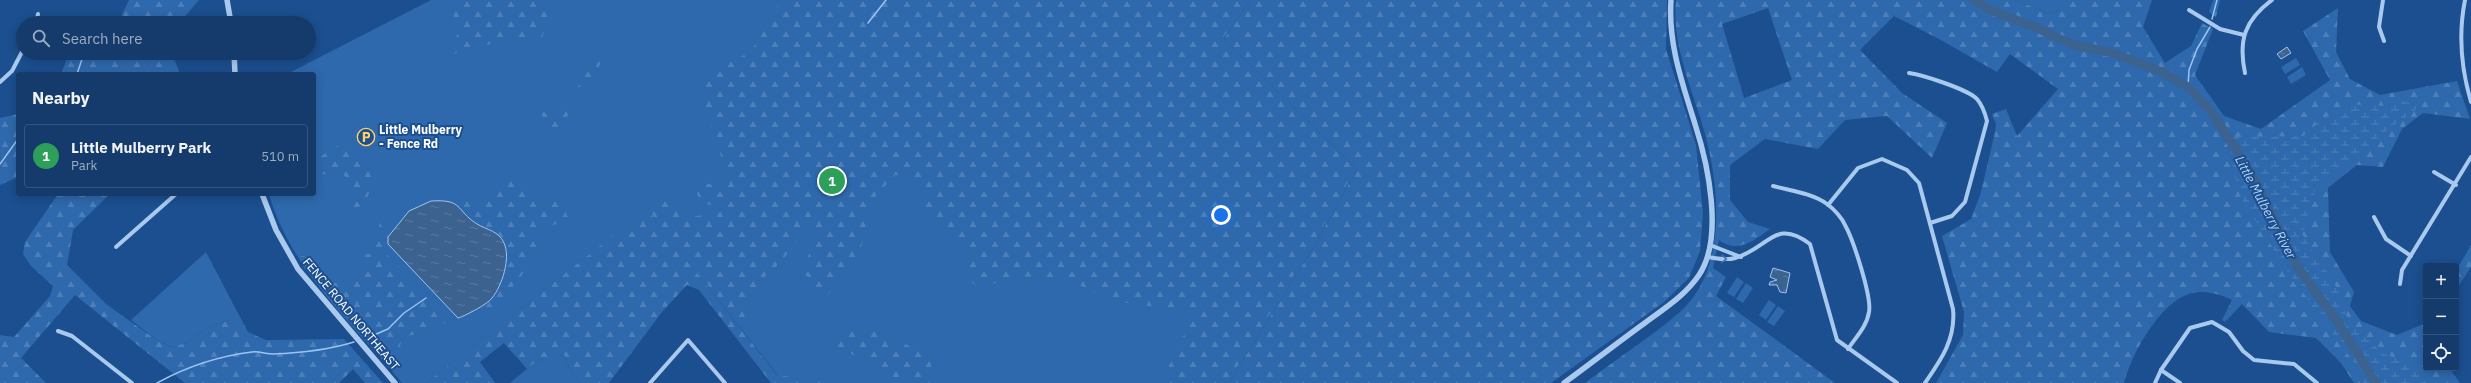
<!DOCTYPE html>
<meta charset="utf-8">
<style>
:root{--surface:#143b6b;--page:#1d4271;--text:#f1f3f6;--muted:#9dadc1;--line:#33557e;--accent:#8abfa5}
body{margin:0;font-family:"IBM Plex Sans",sans-serif;background:var(--page);color:var(--text)}
.controls{position:absolute;right:12px;bottom:12px;display:grid;overflow:hidden;border-radius:4px;box-shadow:0 2px 10px #0003}
.controls button{width:36px;height:36px;display:grid;place-items:center;padding:0;border:0;border-bottom:1px solid var(--line);background:var(--surface);color:var(--text);font:20px sans-serif}
.you{position:absolute;left:1221px;top:215px;width:14px;height:14px;margin:-10px;border:3px solid #fff;border-radius:50%;background:#1a73e8;box-shadow:0 0 0 6px #1a73e833}
.badge{display:grid;place-items:center;width:26px;height:26px;border-radius:50%;background:var(--accent);color:#fff;font-size:13px;font-weight:700}
.pin{position:absolute;translate:-50% -50%;border:2px solid #fff;box-shadow:0 1px 4px #0006}
.list{margin:0;padding:0;list-style:none}
h2{display:flex;justify-content:space-between;align-items:center;height:52px;margin:0;padding:0 16px;font-size:17px}
h2 small{font-size:13px;font-weight:400;color:var(--muted)}
.list li{display:grid;grid-template-columns:26px 1fr auto;gap:12px;align-items:center;box-sizing:border-box;height:64px;margin:0 8px 8px;padding:0 8px;border:1px solid var(--line);border-radius:4px}
.list b{display:block;font-size:15px;white-space:nowrap}
.list p{margin:0;font-size:13px;white-space:nowrap;color:var(--muted)}
.list em{font-size:13px;font-style:normal;color:var(--muted)}
.icon{flex:none;width:22px;height:22px;fill:none;stroke:currentColor;stroke-width:2;stroke-linecap:round;stroke-linejoin:round}
.map{position:relative;flex:none;width:2471px;height:383px;overflow:hidden}
.search{position:absolute;background:var(--surface);box-shadow:0 2px 10px #0003;left:16px;top:16px;width:300px;height:44px;display:flex;align-items:center;gap:10px;box-sizing:border-box;padding:0 14px;border-radius:22px;color:var(--muted);font-size:15px}
.panel{position:absolute;background:var(--surface);box-shadow:0 2px 10px #0003;left:16px;top:72px;width:300px;height:124px;border-radius:4px}
.map>svg:first-child{display:block}
.green{fill:#2e69ad}
.forest{fill:url(#forest-firs);fill-rule:evenodd}
.wetland{fill:url(#wetland-marsh)}
.water{fill:url(#water-ripples);stroke:#9cc4f0}
.lines{fill:none;stroke-linecap:round;stroke-linejoin:round}
.stream{stroke:#9cc4f0;stroke-width:1.5}
.river{stroke:#3c6290;stroke-width:9}
.minor{stroke:#a9c9ee;stroke-width:4}
.tertiary{stroke:#a9c9ee;stroke-width:5.5}
.oneway{stroke:#4674ac}
.labels{text-anchor:middle;stroke-width:4;stroke-linejoin:round;paint-order:stroke}
.poi-label{font-size:12px;font-weight:bold;fill:#fff;stroke:#1b4f8f;text-anchor:start}
.street-label{font-size:12px;fill:#fff;stroke:#1b4f8f}
.water-label{font-size:13px;font-style:italic;fill:#b5d3f5;stroke:#1b4f8f}
</style>
<div class="map">
<svg width="2471" height="383" viewBox="0 0 2471 383">
<defs>
<pattern id="forest-firs" width="22" height="20" patternUnits="userSpaceOnUse"><rect width="22" height="20" fill="#2e69ad"/><path d="M5 1l3.5 6h-7zM16 11l3.5 6h-7z" fill="#4d80b9"/></pattern>
<pattern id="wetland-marsh" width="20" height="14" patternUnits="userSpaceOnUse"><rect width="20" height="14" fill="#2e69ad"/><path d="M1 5h8M5 5V1M11 12h8M15 12V8" fill="none" stroke="#4d80b9"/></pattern>
<pattern id="water-ripples" width="26" height="14" patternUnits="userSpaceOnUse"><rect width="26" height="14" fill="#3c6290"/><path d="M2 4q2-2 4 0t4 0M15 11q2-2 4 0t4 0" fill="none" stroke="#597aa1"/></pattern>
</defs>
<rect width="100%" height="100%" fill="#1b4f8f"/>
<g class="green">
<path d="M431 0H1250L1224 39 1357 169 1316 243 1229 383H784L647 210 426 383H402C354 325 290 269 269 194H314V74H287Z"/>
<polygon points="2015,0 2060,0 2061,1 2060,9 2050,14"/>
<polygon points="2296,58 2300,65 2285,74 2281,67"/>
<polygon points="2302,67 2306,75 2291,84 2287,77"/>
<polygon points="206,252 240,317 212,325 186,343 173,347 158,341 131,320"/>
<polygon points="1737,277 1744,282 1734,297 1727,293"/>
<polygon points="1746,283 1753,288 1743,303 1736,299"/>
<polygon points="1769,300 1776,305 1766,320 1759,315"/>
<polygon points="1778,306 1785,311 1774,326 1767,322"/>
<polygon points="551,354 565,356 571,371 581,383 510,383 534,363"/>
</g>
<g class="forest">
<polygon points="129,0 199,0 179,23 118,23"/>
<polygon points="455,0 550,0 551,3 549,20 542,37 491,44 453,54 449,52 461,27 453,15"/>
<path d="M781 0H1249L1222 39 1355 169 1314 242 1227 383H1161L1189 324V311C1164 307 1137 306 1113 300 1101 297 1090 289 1079 285 1047 274 1011 272 981 290L968 279 967 268 975 260 967 245 930 218 923 205 922 187 910 176 895 175 868 205 864 238 856 261 827 296 821 299H815L814 280 801 273 811 250 818 216 780 263 758 283 745 305 744 330 648 209 666 201 684 209 690 217 721 212 718 207 700 202 697 193 702 183 711 184 725 191 729 185 718 145 700 93 703 77 746 54 755 45 756 34 767 24Z"/>
<polygon points="1250,0 1667,0 1666,49 1696,145 1703,213 1700,251 1689,278 1664,302 1551,383 1229,383 1316,243 1357,169 1224,39"/>
<path d="M1676 0H2015L2050 14 2060 9V0H2152L2143 27 2165 63 2191 46 2202 23 2213 29 2195 75 2224 116 2261 129 2330 80 2303 31 2338 8 2336 52 2350 79 2380 95 2457 81 2470 119 2423 113 2402 129 2383 167 2357 165 2328 188 2330 252 2354 292 2350 306 2361 321 2397 335 2426 323V368H2449L2460 383H2354L2341 363 2316 338 2269 332 2242 304 2225 322 2222 320 2232 300C2224 296 2212 292 2202 292 2165 290 2132 353 2124 383H1936L1963 335 1964 312 1942 236 1971 219 1981 192 1995 132 1996 124 1992 114 2006 109 2017 136 2058 89 2010 54 1997 72 1939 39 1894 16 1860 50 1902 93 1947 123 1932 158 1887 116 1845 120 1818 149 1765 139 1730 165V200L1748 222 1770 229C1753 241 1738 254 1719 240L1713 268 1726 277 1716 296 1835 383H1585C1616 359 1650 338 1680 312 1731 266 1719 176 1700 117 1688 79 1672 41 1676 0ZM1768 8 1792 80 1744 98 1722 24Z"/>
<polygon points="2213,0 2220,0 2216,17 2209,12"/>
<path d="M612 37C611 53 570 112 559 129L555 131 543 119 541 111 552 115 561 113 609 38Z"/>
<polygon points="69,53 172,53 180,74 61,74"/>
<polygon points="18,114 18,177 0,185 0,118"/>
<path d="M349 144C359 152 363 166 372 176 371 192 368 203 352 212L349 210C350 191 356 187 341 172L317 175 314 163C325 153 334 144 349 144Z"/>
<path d="M503 177H518L532 190 540 192V197L561 203 569 219 541 230C537 238 537 246 534 254 528 270 503 301 489 312L485 308 492 298 477 224 457 204 466 199 491 202Z"/>
<polygon points="58,194 110,194 73,230 67,265 106,304 158,341 172,347 186,343 212,325 240,317 248,332 266,340 344,339 383,383 365,383 353,369 339,383 185,383 75,295 21,358 46,383 0,383 0,335 14,337 50,296 53,286 31,266 23,254 25,242"/>
<path d="M647 209 777 375 836 383H771L699 290 687 285 662 312 609 383H581L571 371 565 356C549 354 538 359 527 369L504 343 480 362 495 383H426Z"/>
<path d="M380 223H387L390 227 385 244 386 254 426 293 447 319 445 323C435 328 413 337 402 336L399 352 387 364 304 268 299 257 303 256C316 260 316 282 332 283 341 284 353 277 362 275L366 267 365 255 374 252Z"/>
<polygon points="2471,245 2471,267 2456,290 2456,271"/>
<polygon points="869,328 881,331 909,346 920,348 931,363 932,383 923,382 912,375 904,380 896,381 875,365 839,348 835,340 846,333"/>
</g>
<polygon class="wetland" points="2424,98 2414,112 2395,124 2316,188 2302,234 2337,288 2346,315 2359,332 2384,354 2417,365 2425,383 2363,383 2354,363 2288,272 2240,196 2225,137 2303,136 2326,116 2336,116 2345,104 2391,106"/>
<g class="water">
<polygon points="2287,47 2291,53 2281,59 2277,54"/>
<path d="M431 201C464 199 455 210 477 224 487 230 499 231 504 243 511 258 502 286 492 298 488 304 465 316 458 318L388 244V237L409 211Z"/>
<polygon points="1773,268 1790,273 1786,293 1780,292 1777,285 1769,285 1770,282 1777,280 1770,277"/>
</g>
<g class="lines">
<g class="stream">
<polyline points="2212,19 2217,0"/>
<polyline points="868,23 886,0"/>
<polyline points="77,74 84,53"/>
<polyline points="2188,87 2189,70 2197,49 2210,27"/>
<polyline points="0,164 18,139"/>
<polyline points="367,338 388,329 404,313 426,298"/>
<path d="M157 383C186 367 219 356 252 352 259 351 266 354 273 354 300 353 328 350 354 342"/>
</g>
<polyline class="river" points="1974,0 1990,10 2038,28 2057,38 2079,46 2113,53 2164,73 2188,87 2210,110 2250,171 2297,266 2339,324 2376,383"/>
<g class="minor">
<polyline points="2383,0 2379,27 2384,41"/>
<path d="M2465 0C2458 35 2461 68 2471 102"/>
<polyline points="2189,10 2220,29 2244,35"/>
<polyline points="36,23 38,14"/>
<path d="M1909 73C1923 75 1967 89 1977 99 1983 106 1985 113 1987 121L1965 202 1952 216 1930 223"/>
<path d="M2245 73C2238 40 2245 20 2272 0"/>
<polyline points="0,82 12,71 23,50"/>
<polyline points="2434,172 2456,185"/>
<path d="M1773 186C1791 191 1812 193 1827 204 1834 209 1842 218 1845 225 1853 239 1872 297 1869 312 1867 326 1856 337 1848 349"/>
<path d="M1828 205 1858 168 1882 159 1907 170 1919 183 1953 309C1956 339 1941 360 1925 383"/>
<polyline points="2374,217 2386,239 2411,256"/>
<polyline points="1710,245 1741,257"/>
<polyline points="116,247 176,194"/>
<path d="M1707 257C1716 258 1726 261 1735 258 1768 249 1775 217 1810 244L1837 340 1897 383"/>
<polyline points="2400,284 2402,270 2471,157"/>
<polyline points="58,331 72,336 132,383"/>
<polyline points="2161,370 2180,383"/>
<polyline points="650,383 688,340 725,383"/>
<polyline points="2155,383 2161,370 2190,328 2212,322 2229,332 2243,351 2254,360 2294,364 2317,383"/>
</g>
<g class="tertiary">
<polyline points="227,0 231,23"/>
<polyline points="234,53 235,74"/>
<polyline points="262,194 276,230 298,269 395,383"/>
<path d="M1564 383C1590 364 1616 344 1642 325 1662 310 1685 296 1699 275 1724 238 1708 164 1695 124 1682 82 1668 44 1671 0"/>
</g>
</g>
<defs><path id="oneway-chevron" d="M-2-3.5L2.5 0L-2 3.5" fill="none" stroke-width="1.6" stroke-linecap="round" stroke-linejoin="round"/></defs>
<use class="oneway" href="#oneway-chevron" transform="translate(1724 259) rotate(5)"/>
<defs>
<symbol id="parking-ring" viewBox="-11 -11 22 22"><circle r="9.5" fill="#1b4f8f" stroke="#ffd166" stroke-width="1.5"/><path d="M-3.5-5.5H1a3.5 3.5 0 0 1 0 7H-1V5.5H-3.5ZM-1-3.4V-.6H.8a1.4 1.4 0 0 0 0-2.8Z" fill="#ffd166"/></symbol>
</defs>
<g fill-rule="evenodd">
<use href="#parking-ring" x="356" y="127" width="20" height="20"/>
</g>
<g class="labels">
<g class="poi-label">
<text x="379" y="134">Little Mulberry<tspan x="379" dy="14">- Fence Rd</tspan></text>
</g>
<g class="street-label">
<text transform="translate(351 314) rotate(50)" y="4">FENCE ROAD NORTHEAST</text>
</g>
<g class="water-label">
<text transform="translate(2266 207) rotate(62)" y="5">Little Mulberry River</text>
</g>
</g>
</svg>
<div class="controls">
<button>+</button>
<button>−</button>
<button><svg class="icon" aria-label="locate" viewBox="0 0 24 24"><circle cx="12" cy="12" r="6"/><path d="M12 2v4M12 18v4M2 12h4M18 12h4"/></svg></button>
</div>
<div class="you"></div>
<div class="pin badge" style="left:832px;top:181px;background:#2e9e5b">1</div>
<div class="search"><svg class="icon" aria-label="search" viewBox="0 0 24 24"><circle cx="10" cy="10" r="6"/><path d="M15 15l6 6"/></svg>Search here</div>
<section class="panel">
<h2>Nearby<small></small></h2>
<ul class="list">
<li><span class="badge" style="background:#2e9e5b">1</span><div><b>Little Mulberry Park</b><p>Park</p></div><em>510 m</em></li>
</ul>
</section>
</div>
